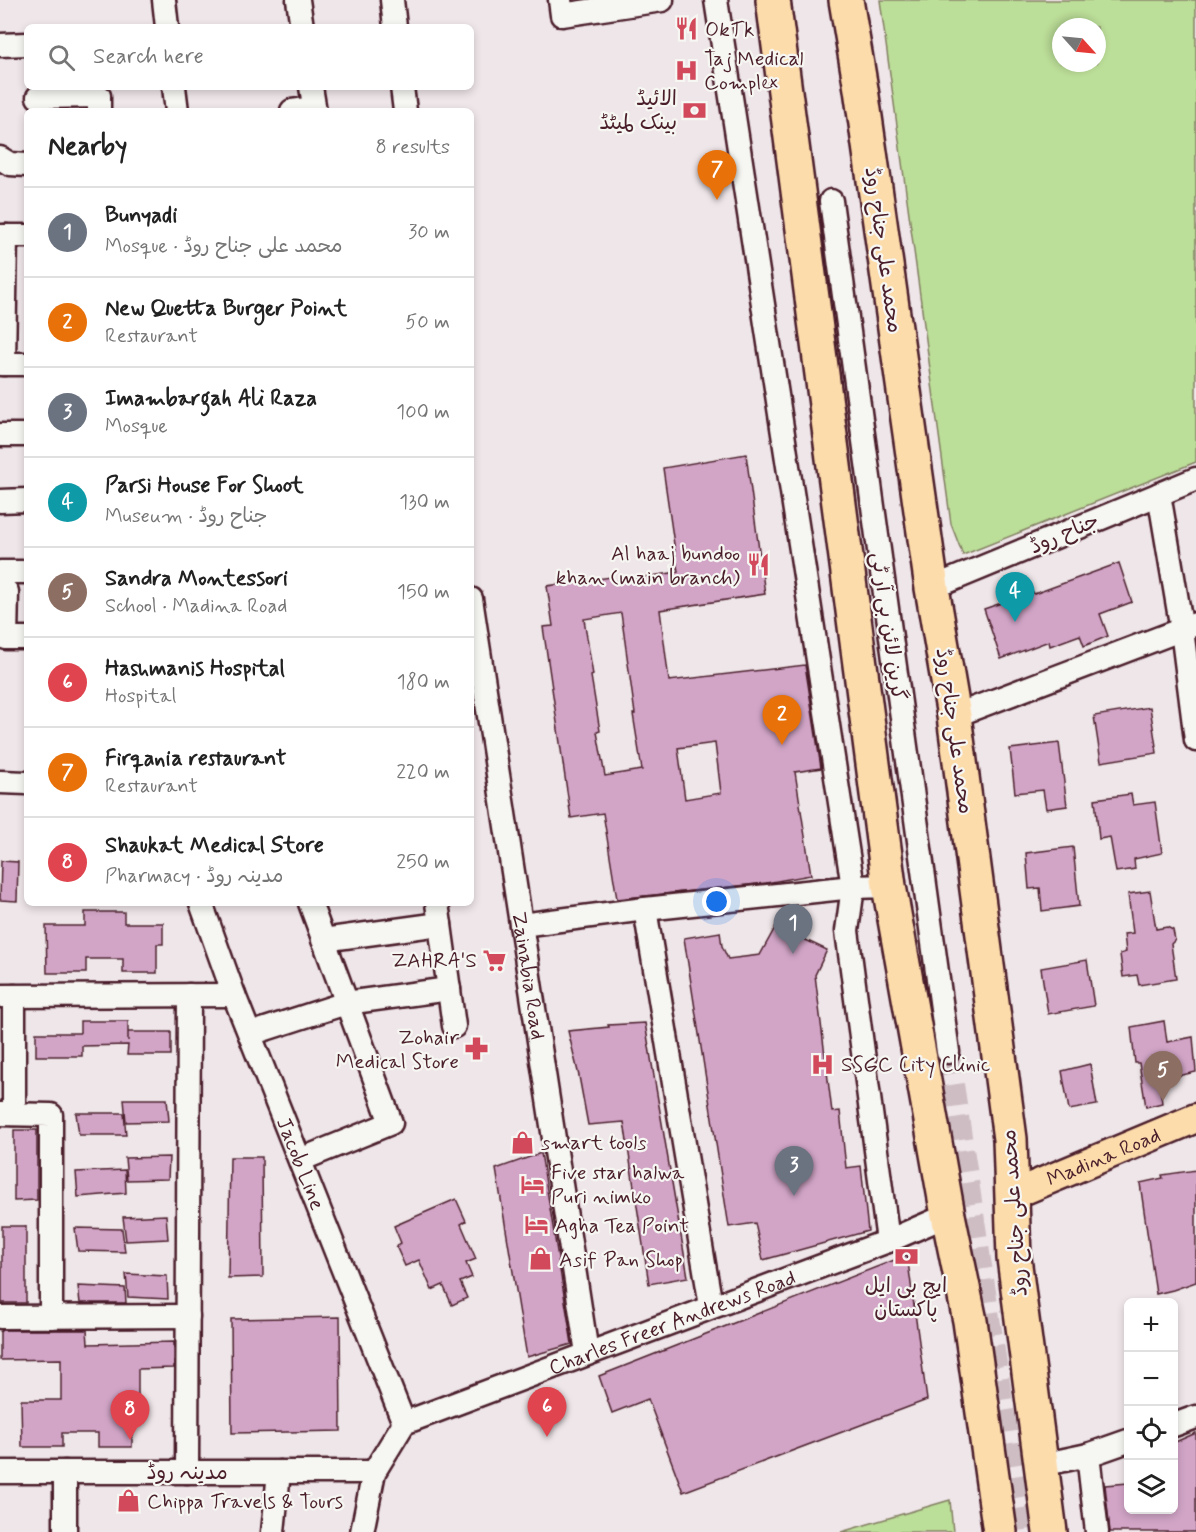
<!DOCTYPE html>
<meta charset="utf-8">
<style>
:root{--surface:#fff;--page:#f2f2f2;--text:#222;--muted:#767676;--line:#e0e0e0;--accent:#db2777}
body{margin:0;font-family:Mynerve,"Playpen Sans Arabic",sans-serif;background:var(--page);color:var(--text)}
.controls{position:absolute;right:18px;bottom:18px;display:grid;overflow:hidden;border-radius:9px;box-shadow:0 3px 9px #0003}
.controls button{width:54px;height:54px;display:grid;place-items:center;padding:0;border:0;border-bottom:2px solid var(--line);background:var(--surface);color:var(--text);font:30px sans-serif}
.compass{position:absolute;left:1052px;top:18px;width:54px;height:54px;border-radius:50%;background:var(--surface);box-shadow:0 3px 9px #0003;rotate:117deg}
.you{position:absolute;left:717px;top:902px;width:21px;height:21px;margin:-15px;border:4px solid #fff;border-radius:50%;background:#1a73e8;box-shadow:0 0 0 9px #1a73e833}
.badge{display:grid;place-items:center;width:39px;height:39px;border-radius:50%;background:var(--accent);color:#fff;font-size:20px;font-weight:700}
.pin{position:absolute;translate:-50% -50px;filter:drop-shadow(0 2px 3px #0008)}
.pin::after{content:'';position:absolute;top:32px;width:21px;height:18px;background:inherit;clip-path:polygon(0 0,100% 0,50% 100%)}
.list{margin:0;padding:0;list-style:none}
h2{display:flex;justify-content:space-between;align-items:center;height:78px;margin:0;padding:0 24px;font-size:26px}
h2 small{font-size:20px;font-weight:400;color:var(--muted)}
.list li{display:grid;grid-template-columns:39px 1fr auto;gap:18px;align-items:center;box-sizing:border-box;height:90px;padding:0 24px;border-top:2px solid var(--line)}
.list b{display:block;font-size:22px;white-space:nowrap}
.list p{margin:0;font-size:20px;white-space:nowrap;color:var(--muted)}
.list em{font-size:20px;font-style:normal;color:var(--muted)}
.icon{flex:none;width:33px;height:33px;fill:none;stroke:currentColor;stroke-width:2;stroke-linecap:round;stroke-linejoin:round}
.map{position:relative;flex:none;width:1196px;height:1532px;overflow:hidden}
.search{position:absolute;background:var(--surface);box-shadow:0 3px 9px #0003;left:24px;top:24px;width:450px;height:66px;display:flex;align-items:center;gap:15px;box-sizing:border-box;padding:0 21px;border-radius:9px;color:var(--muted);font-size:22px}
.panel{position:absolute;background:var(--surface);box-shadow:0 3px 9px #0003;left:24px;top:108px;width:450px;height:798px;border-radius:9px}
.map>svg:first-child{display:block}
.green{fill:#bbde98;stroke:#827e62;stroke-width:1.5;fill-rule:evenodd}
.building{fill:#d2a5c7;stroke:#4a1f2b;stroke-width:1.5;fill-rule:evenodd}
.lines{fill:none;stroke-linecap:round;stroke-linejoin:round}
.minor-tunnel{stroke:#cebec3;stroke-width:22;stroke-dasharray:22 11;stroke-linecap:butt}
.minor-casing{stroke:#4a1f2b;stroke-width:27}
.major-casing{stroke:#4a1f2b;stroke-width:33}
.highway-casing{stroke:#4a1f2b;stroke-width:38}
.minor{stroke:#f6f6f2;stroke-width:22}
.major{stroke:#fddcac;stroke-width:28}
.highway{stroke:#fddcac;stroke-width:33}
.labels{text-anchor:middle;stroke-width:4.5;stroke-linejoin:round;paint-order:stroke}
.poi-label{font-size:21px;fill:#4a1f2b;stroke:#f6f6f2;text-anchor:start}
.street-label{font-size:21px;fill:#4a1f2b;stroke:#f6f6f2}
</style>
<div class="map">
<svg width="1196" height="1532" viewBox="0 0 1196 1532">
<rect width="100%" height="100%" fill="#efe6e9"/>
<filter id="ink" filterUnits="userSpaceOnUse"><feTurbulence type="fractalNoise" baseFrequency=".0167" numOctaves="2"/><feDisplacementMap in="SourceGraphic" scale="12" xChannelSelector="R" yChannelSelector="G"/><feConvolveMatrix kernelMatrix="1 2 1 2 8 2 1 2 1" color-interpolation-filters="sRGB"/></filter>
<g filter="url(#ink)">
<g class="green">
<path d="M880 0H1196V462L963 555 951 524ZM1061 27H1097V63H1061Z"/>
<polygon points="950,1500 953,1532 841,1532"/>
</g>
<g class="building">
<path d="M746 454 765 594 660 610 669 681 805 665 821 768 795 772 811 875 766 883 617 899 603 813 571 818 543 627 553 626 547 586 611 577 612 582 678 572 663 468ZM621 613 635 714H633L642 770 605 776 597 732 600 731 591 676 593 675 584 619ZM715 743 721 793 685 799 678 748Z"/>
<polygon points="1119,563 1132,602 1100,614 1108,636 1084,646 1080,635 1050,646 1049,641 1001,659 984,609 1033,592 1034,594"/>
<polygon points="1150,707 1157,753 1101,762 1094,716"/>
<polygon points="1059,743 1067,806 1046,809 1043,790 1015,793 1010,749"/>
<polygon points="1131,794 1133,805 1155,802 1162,853 1134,859 1135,869 1116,872 1110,837 1099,839 1095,799"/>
<polygon points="1073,847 1079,906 1042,911 1040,888 1029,889 1026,853"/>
<polygon points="1,861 18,862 17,901 0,900"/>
<polygon points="1150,891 1156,929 1167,927 1173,930 1175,940 1171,944 1176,979 1139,985 1137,975 1123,977 1120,954 1126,952 1124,934 1133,933 1128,894"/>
<polygon points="85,912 124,912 124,923 163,923 163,944 157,944 157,973 123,973 123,959 86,959 86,973 47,973 46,926 85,926"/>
<polygon points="776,926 827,950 815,975 832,1112 840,1111 846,1168 861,1166 868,1231 763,1260 755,1223 729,1227 684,938 720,932 722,946 728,959 760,955"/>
<polygon points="1087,960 1094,1006 1048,1014 1041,968"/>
<polygon points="80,1021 128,1021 128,1041 128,1032 171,1032 171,1055 127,1055 128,1045 82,1046 82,1056 36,1056 36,1033 80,1033"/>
<polygon points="1164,1021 1167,1042 1193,1037 1196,1072 1159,1080 1162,1103 1146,1107 1139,1063 1135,1063 1131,1027"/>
<polygon points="645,1023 688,1277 649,1284 624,1122 588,1125 579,1076 568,1031 609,1027 608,1025"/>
<polygon points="1090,1064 1097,1105 1069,1110 1062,1071"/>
<polygon points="124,1099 167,1099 169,1121 126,1122"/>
<polygon points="76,1113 124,1113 126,1135 79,1135"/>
<polygon points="14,1130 37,1130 37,1200 14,1201"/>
<polygon points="541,1153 572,1344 527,1357 496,1169"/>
<polygon points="169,1157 168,1179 127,1180 125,1158"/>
<polygon points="230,1157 262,1157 263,1277 228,1278"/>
<polygon points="125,1170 126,1193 78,1197 76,1172"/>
<polygon points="1196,1170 1196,1282 1173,1290 1156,1294 1140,1183 1163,1178 1162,1175"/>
<polygon points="456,1199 466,1221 461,1224 476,1259 466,1263 472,1277 460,1282 467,1298 452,1305 443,1285 432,1290 419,1260 405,1266 396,1246 401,1243 394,1226"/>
<polygon points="166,1215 168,1239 126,1241 123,1217"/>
<rect x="2" y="1226" width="24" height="77"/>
<polygon points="75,1228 122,1229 125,1252 78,1251"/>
<polygon points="907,1255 927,1400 683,1492 648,1399 612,1413 599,1376"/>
<polygon points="126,1274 167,1276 168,1299 128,1297"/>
<polygon points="78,1286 125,1288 126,1303 80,1303"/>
<polygon points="340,1317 341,1431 232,1433 231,1319"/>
<polygon points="2,1330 87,1330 88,1344 174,1342 174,1368 138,1369 138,1418 132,1418 132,1447 98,1447 98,1433 62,1433 62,1447 22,1447 21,1400 61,1400 61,1359 0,1360 0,1332"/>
<polygon points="1196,1433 1196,1532 1110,1532 1105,1485 1128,1483 1128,1509 1173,1509 1173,1443"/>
</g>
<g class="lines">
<polyline class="minor-tunnel" points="948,1052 1022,1532"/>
<defs>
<g id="minor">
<polyline points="164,0 167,27"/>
<polyline points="298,0 302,27"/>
<polyline points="392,0 395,27"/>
<polyline points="560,0 562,15 662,0"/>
<polyline points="716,0 853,887 847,931 888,1241"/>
<polyline points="0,45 27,44"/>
<polyline points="174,87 177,111"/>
<polyline points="311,87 315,111"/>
<polyline points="402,87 405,111"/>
<polyline points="38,97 99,96 99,111"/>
<polyline points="292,111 314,108"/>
<polyline points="0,158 10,164 27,165"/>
<polyline points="831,201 948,1052"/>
<polyline points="0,236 27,236"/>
<polyline points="0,364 27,364"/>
<polyline points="4,364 6,236"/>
<polyline points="0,435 27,435"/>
<polyline points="1159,494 1182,630 1196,740"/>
<polyline points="0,501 27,500"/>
<polyline points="0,572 27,572"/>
<polyline points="0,585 7,592 6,638 27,638"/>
<polyline points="932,588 1196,479"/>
<path id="s1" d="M471 599 587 1353"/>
<polyline points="954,716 1196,624"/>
<polyline points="0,782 27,783"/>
<path id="s2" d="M201 903 234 995 404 1423"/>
<polyline points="437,903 454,1026"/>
<polyline points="645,909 711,1306"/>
<polyline points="521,925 645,909 853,887 889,886"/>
<polyline points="323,940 440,924"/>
<polyline points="0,996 234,995"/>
<polyline points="250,1034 346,1003 449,989"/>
<polyline points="0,1114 51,1115 51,1317"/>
<polyline points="14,1114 14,996"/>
<polyline points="300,1160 391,1123 310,903"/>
<polyline points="0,1317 188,1316"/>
<polyline points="1174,1425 1196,1417"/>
<polyline points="1088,1455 1097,1532"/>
<polyline points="1041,1465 1088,1455 1128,1441"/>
<polyline points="0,1472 374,1472"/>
<polyline points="65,1472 65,1532"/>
<polyline points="187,1472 189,995"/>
<polyline points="273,1532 279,1472"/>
<path id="s3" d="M362 1532 374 1472 404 1423 888 1241 948 1215"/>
</g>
<g id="major">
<path id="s4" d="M1012 1195 1196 1118"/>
</g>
<g id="highway">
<polyline points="773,0 889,886 948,1215 970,1321 1000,1532"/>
<polyline points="846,0 861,89 932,588 954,716 1010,1139 1014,1258 1050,1532"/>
</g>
</defs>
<use href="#minor" class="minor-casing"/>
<use href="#major" class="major-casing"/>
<use href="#highway" class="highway-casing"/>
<use href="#minor" class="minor"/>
<use href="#major" class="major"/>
<use href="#highway" class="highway"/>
</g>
</g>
<defs>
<symbol id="restaurant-bare" viewBox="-9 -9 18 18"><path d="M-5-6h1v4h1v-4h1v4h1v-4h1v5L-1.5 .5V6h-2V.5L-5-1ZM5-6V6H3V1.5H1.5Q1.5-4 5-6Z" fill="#d1495b" stroke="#f6f6f2" stroke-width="2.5" paint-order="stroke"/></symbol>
<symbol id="hospital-bare" viewBox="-9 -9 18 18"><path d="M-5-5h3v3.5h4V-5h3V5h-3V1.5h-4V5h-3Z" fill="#d1495b" stroke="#f6f6f2" stroke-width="2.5" paint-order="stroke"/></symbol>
<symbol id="bank-bare" viewBox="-9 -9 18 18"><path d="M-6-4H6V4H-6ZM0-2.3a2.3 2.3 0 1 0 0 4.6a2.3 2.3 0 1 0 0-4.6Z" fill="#d1495b" stroke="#f6f6f2" stroke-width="2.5" paint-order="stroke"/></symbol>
<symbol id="supermarket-bare" viewBox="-9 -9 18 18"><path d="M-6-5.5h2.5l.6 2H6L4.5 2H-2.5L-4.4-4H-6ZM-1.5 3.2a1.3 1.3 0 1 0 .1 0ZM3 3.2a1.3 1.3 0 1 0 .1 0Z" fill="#d1495b" stroke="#f6f6f2" stroke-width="2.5" paint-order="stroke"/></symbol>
<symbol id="pharmacy-bare" viewBox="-9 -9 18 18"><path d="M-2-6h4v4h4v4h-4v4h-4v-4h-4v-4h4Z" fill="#d1495b" stroke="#f6f6f2" stroke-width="2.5" paint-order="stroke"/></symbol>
<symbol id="shop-bare" viewBox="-9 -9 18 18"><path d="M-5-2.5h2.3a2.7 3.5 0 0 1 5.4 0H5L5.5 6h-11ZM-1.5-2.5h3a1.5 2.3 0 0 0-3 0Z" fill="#d1495b" stroke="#f6f6f2" stroke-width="2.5" paint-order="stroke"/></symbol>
<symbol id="hotel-bare" viewBox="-9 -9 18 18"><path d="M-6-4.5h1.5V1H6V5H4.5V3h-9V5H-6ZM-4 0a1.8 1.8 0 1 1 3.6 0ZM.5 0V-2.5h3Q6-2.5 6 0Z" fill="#d1495b" stroke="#f6f6f2" stroke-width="2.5" paint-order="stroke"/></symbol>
</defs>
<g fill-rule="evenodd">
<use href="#restaurant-bare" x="670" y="12" width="33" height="33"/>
<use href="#hospital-bare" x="670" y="54" width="33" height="33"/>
<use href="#bank-bare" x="678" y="94" width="33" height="33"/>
<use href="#restaurant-bare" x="742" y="548" width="33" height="33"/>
<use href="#supermarket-bare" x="478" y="944" width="33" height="33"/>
<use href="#pharmacy-bare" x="460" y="1032" width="33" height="33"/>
<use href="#hospital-bare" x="806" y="1048" width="33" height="33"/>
<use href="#shop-bare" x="506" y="1126" width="33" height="33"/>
<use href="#hotel-bare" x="516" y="1168" width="33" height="33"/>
<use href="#hotel-bare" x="520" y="1208" width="33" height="33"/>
<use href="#bank-bare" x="890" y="1240" width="33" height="33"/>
<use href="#shop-bare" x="524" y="1242" width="33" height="33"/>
<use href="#shop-bare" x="112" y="1484" width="33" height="33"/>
</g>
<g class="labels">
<g class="poi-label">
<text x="705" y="36">OkTk</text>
<text x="704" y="65">Taj Medical<tspan x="704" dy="24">Complex</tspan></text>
<text x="677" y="105" text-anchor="end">الائیڈ<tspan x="677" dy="24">بینک لمیٹڈ</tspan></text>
<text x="740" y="560" text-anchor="end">Al haaj bundoo<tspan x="740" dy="24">khan (main branch)</tspan></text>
<text x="477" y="967" text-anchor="end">ZAHRA'S</text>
<text x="459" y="1044" text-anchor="end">Zohair<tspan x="459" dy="24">Medical Store</tspan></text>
<text x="841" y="1071">SSGC City Clinic</text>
<text x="541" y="1149">smart tools</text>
<text x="551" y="1179">Five star halwa<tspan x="551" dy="24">Puri nimko</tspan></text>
<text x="555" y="1232">Agha Tea Point</text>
<text x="559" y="1266">Asif Pan Shop</text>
<text x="906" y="1292" text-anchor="middle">ایچ بی ایل<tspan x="906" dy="24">پاکستان</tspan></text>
<text x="147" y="1508">Chippa Travels &amp; Tours</text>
</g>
<g class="street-label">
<text transform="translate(884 250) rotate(82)" y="7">محمد علی جناح روڈ</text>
<text transform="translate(1064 533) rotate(-23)" y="7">جناح روڈ</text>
<text transform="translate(889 626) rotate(82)" y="7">گرین لائن بی آر ٹی</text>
<text transform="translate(955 731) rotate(82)" y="7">محمد علی جناح روڈ</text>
<text dy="7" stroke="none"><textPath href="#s1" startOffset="381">Zainabia Road</textPath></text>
<text dy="7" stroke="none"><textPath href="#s4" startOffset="99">Madina Road</textPath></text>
<text dy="7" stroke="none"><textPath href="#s2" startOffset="279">Jacob Line</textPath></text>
<text transform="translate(1014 1213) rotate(-94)" y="7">محمد علی جناح روڈ</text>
<text dy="7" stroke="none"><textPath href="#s3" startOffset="405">Charles Freer Andrews Road</textPath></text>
<text x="187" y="1479">مدینہ روڈ</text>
</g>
</g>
</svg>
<div class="controls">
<button>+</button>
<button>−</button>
<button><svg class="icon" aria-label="locate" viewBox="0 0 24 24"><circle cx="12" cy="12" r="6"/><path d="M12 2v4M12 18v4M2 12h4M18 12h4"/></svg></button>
<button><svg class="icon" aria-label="layers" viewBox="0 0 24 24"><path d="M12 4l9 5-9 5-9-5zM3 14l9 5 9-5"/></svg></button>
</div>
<svg class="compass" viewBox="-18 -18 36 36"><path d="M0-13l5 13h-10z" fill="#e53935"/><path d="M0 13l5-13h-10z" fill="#767676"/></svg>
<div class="you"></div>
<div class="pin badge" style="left:793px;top:954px;background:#6b7280">1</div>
<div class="pin badge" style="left:782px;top:745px;background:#e8710a">2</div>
<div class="pin badge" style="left:794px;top:1196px;background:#6b7280">3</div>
<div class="pin badge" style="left:1015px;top:622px;background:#0f9aa8">4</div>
<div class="pin badge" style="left:1163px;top:1101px;background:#8d6e63">5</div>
<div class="pin badge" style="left:547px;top:1437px;background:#e0444e">6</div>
<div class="pin badge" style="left:717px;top:200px;background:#e8710a">7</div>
<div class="pin badge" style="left:130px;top:1440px;background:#e0444e">8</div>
<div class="search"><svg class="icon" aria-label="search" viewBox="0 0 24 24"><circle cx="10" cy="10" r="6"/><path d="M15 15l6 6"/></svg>Search here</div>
<section class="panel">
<h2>Nearby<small>8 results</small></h2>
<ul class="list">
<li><span class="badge" style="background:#6b7280">1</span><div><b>Bunyadi</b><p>Mosque · محمد علی جناح روڈ</p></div><em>30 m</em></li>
<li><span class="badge" style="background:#e8710a">2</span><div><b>New Quetta Burger Point</b><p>Restaurant</p></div><em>50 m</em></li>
<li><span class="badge" style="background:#6b7280">3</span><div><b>Imambargah Ali Raza</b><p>Mosque</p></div><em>100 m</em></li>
<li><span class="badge" style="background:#0f9aa8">4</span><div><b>Parsi House For Shoot</b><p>Museum · جناح روڈ</p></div><em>130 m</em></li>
<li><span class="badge" style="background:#8d6e63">5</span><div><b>Sandra Montessori</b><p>School · Madina Road</p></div><em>150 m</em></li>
<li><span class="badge" style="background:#e0444e">6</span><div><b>Hashmanis Hospital</b><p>Hospital</p></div><em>180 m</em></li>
<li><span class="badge" style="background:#e8710a">7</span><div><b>Firqania restaurant</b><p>Restaurant</p></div><em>220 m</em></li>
<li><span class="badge" style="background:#e0444e">8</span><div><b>Shaukat Medical Store</b><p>Pharmacy · مدینہ روڈ</p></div><em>250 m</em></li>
</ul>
</section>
</div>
